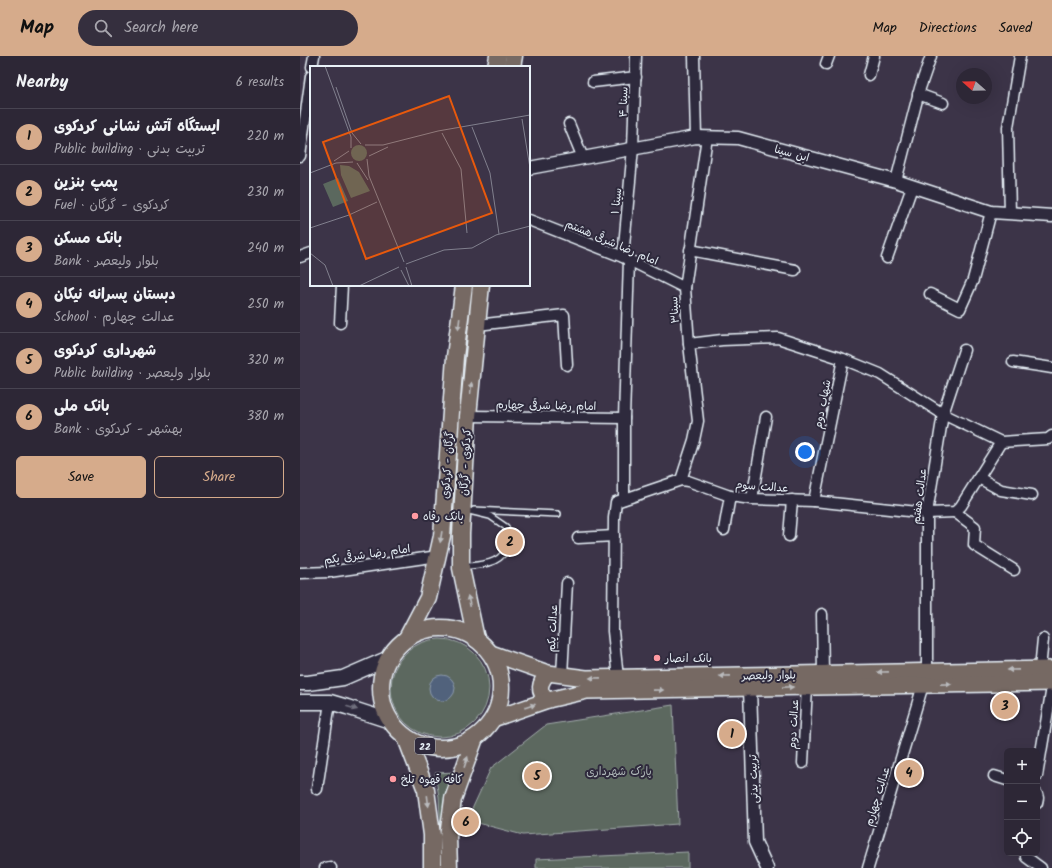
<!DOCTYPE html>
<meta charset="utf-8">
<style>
:root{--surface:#2d2736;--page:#352f3e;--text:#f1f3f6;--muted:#a7a5ad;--line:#484451;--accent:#d6ab8b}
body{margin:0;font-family:Kalam,"Playpen Sans Arabic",sans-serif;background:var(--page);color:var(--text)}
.controls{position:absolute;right:12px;bottom:12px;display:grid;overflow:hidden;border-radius:6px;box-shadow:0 4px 16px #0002}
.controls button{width:36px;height:36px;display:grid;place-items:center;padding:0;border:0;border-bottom:1px solid var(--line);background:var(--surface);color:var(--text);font:20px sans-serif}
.compass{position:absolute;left:656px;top:12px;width:36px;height:36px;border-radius:50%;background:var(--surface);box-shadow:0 4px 16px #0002;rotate:290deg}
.you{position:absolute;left:505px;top:396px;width:14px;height:14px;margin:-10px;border:3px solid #fff;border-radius:50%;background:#1a73e8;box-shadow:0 0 0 6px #1a73e833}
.badge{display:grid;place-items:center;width:26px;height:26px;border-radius:50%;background:var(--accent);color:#111;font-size:13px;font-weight:700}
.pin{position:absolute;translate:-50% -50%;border:2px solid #fff;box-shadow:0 1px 4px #0006}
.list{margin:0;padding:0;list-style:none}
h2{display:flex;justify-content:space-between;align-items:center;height:52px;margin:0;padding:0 16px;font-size:17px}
h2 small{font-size:13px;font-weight:400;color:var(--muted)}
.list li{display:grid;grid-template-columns:26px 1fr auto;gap:12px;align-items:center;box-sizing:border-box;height:56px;padding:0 16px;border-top:1px solid var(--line)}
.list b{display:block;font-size:15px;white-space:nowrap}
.list p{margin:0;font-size:13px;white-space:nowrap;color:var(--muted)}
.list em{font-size:13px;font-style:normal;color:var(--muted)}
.actions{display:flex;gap:8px;padding:12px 16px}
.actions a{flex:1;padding:9px 0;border:1px solid var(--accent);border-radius:6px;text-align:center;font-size:14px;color:var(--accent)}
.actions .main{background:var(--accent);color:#111}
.icon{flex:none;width:22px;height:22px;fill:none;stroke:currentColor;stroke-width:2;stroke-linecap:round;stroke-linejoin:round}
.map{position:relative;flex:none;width:752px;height:812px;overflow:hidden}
header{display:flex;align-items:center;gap:24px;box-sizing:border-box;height:56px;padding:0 20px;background:var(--accent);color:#111}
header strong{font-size:19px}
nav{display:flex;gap:22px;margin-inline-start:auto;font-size:14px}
.search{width:280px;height:36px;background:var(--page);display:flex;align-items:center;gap:10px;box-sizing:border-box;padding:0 14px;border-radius:22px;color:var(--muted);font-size:15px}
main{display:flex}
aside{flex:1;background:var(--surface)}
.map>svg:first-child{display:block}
.green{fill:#5b685e;stroke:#a2acab}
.water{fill:#51627c;stroke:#8d9bae}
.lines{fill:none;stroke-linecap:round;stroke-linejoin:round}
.service-casing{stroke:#e8f1f8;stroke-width:8}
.minor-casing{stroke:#e8f1f8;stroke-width:13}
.tertiary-casing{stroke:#e8f1f8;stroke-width:15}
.secondary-casing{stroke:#e8f1f8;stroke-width:17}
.primary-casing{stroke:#e8f1f8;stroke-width:18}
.trunk-casing{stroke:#e8f1f8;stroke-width:19}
.service{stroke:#2f2a3d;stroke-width:5}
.minor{stroke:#2f2a3d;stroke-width:10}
.tertiary{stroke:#2f2a3d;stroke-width:12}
.secondary{stroke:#2f2a3d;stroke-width:14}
.primary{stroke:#766964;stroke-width:15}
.trunk{stroke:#766964;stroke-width:16}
.oneway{fill:#babbbd}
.oneway2{fill:#70707e}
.poi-dot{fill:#ff9aa2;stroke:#2f2a3d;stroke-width:1.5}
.labels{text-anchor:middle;stroke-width:4;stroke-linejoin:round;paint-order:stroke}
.shield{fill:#2f2a3d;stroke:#b0b5c0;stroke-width:1}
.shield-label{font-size:10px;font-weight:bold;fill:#e8f1f8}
.street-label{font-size:11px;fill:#e8f1f8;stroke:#2f2a3d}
.poi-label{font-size:11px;fill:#e8f1f8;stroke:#2f2a3d;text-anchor:start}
.park-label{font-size:11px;fill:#b0baba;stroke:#2f2a3d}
.inset-road{fill:none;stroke:#81808e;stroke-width:1}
.view{fill:#e8590c;fill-opacity:0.15;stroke:#e8590c;stroke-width:2}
.inset-edge{fill:none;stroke:#e8f1f8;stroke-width:2}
</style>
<header>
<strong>Map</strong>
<div class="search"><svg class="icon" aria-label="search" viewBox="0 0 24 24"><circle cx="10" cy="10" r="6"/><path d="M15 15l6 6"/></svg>Search here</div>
<nav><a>Map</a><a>Directions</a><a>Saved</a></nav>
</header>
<main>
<aside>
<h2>Nearby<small>6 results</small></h2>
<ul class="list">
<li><span class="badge">1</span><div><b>ایستگاه آتش نشانی کردکوی</b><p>Public building · تربیت بدنی</p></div><em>220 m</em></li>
<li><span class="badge">2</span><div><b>پمپ بنزین</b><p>Fuel · کردکوی - گرگان</p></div><em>230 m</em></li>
<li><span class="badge">3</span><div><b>بانک مسکن</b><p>Bank · بلوار ولیعصر</p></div><em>240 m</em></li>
<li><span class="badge">4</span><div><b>دبستان پسرانه نیکان</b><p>School · عدالت چهارم</p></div><em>250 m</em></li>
<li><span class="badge">5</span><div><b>شهرداری کردکوی</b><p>Public building · بلوار ولیعصر</p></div><em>320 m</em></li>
<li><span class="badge">6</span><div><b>بانک ملی</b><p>Bank · بهشهر - کردکوی</p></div><em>380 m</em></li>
</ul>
<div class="actions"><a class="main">Save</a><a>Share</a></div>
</aside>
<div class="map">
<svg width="752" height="812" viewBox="0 0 752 812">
<rect width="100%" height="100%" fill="#3c3448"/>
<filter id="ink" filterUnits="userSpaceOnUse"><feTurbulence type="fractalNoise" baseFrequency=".025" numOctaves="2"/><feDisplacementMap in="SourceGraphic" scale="8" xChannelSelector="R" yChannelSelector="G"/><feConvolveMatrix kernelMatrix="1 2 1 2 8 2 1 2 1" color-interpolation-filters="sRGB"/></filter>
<g filter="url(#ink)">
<g class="green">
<circle cx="140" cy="632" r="49"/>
<polygon points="373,649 378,768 223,779 167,764 191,712 246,669"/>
<polygon points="156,716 141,777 139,741 135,717"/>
<polygon points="388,796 388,812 236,812 236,803"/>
</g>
<circle class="water" cx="142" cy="632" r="13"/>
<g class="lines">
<defs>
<g id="service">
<polyline points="174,454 258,458"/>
<path d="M162 511C185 508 201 509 211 486L206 471 190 460 165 454"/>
</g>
<g id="minor">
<polyline points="394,0 396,81"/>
<polyline points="526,8 529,0"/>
<polyline points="12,11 14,0"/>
<polyline points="569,19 574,0"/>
<polyline points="293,26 336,21"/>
<polyline points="618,38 643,47"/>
<polyline points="269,68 283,102"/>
<polyline points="0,100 11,20"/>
<polyline points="596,125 620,32 631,0"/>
<polyline points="710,157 708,71 720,0"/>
<polyline points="229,164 323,201 385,232"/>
<polyline points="390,194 495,214"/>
<polyline points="0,201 11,197"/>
<polyline points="323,201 333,92 336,0"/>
<polyline points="587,202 612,131"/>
<polyline points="630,238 660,253 673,224 691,156"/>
<polyline points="40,267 42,229"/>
<polyline points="177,269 264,259 267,309"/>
<polyline points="389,288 422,284 478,282 543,303 580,318 643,358 701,386 748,383 752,380"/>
<polyline points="713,306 746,311 752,312"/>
<polyline points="168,360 324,362"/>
<polyline points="679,422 701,434 732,439"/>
<polyline points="381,424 394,384 398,365 389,288 385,232 407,81"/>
<polyline points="324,443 324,362 329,204"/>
<polyline points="452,443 466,361"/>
<polyline points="514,445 543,303"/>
<polyline points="655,456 675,471 674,489 714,514"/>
<polyline points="424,474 430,440"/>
<polyline points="489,480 492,444"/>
<polyline points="278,482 314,480"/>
<polyline points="0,517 29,516 138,500"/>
<polyline points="522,558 523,617"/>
<polyline points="740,613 743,583"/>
<polyline points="627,616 627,457 643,358 664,294"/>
<polyline points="262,619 267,527"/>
<polyline points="318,622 313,575 314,462 316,446 381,424 388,425 430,440 452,443 514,445 627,457 655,456 661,450 701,386"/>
<polyline points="503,707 507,631"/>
<polyline points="694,720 707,724"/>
<polyline points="737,720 752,631"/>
<polyline points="17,733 30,646"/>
<polyline points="737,738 738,742 737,747"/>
<polyline points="727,797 726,801 741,812"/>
<polyline points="25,812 30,811 31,812"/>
<polyline points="568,812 623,629"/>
</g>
<g id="tertiary">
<polyline points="229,112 396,81 438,82 596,125 691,156 752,160"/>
<polyline points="450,632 455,786 467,812"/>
</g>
<g id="secondary">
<polyline points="0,627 8,627 43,622 89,602"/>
<polyline points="0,646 30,646 47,651 90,665"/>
</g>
<g id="primary">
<polyline points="191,597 248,617 286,622 752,613"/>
<path d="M248 617C239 627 237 636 248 644"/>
<polyline points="193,663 248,644 287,635 752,627"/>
</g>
<g id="trunk">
<polyline points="196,11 198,0"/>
<polyline points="212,11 214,0"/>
<circle cx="141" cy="632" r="60"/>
<polyline points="107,582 128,542 142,480 155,301 164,229"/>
<polyline points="176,583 161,512 161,478 168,360 181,229"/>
<polyline points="106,682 126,734 132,779 132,812"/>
<polyline points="149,812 148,781 153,743 175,682"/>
</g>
</defs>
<use href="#service" class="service-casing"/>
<use href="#minor" class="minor-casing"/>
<use href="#tertiary" class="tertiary-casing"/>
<use href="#secondary" class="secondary-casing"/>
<use href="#primary" class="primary-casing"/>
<use href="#trunk" class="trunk-casing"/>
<use href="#service" class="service"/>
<use href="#minor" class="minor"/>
<use href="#tertiary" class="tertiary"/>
<use href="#secondary" class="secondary"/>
<use href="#primary" class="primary"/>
<use href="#trunk" class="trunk"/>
</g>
<defs><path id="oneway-solid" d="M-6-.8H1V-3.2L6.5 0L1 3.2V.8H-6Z"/></defs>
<g class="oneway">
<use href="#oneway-solid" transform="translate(159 268) rotate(97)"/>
<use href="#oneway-solid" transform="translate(171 332) rotate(-85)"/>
<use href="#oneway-solid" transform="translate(141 481) rotate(99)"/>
<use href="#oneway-solid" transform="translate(169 545) rotate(-103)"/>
<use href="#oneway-solid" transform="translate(713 614) rotate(179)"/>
<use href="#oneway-solid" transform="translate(583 616) rotate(179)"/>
<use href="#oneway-solid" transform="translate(425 620) rotate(179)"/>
<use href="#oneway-solid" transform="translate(295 622) rotate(179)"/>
<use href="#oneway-solid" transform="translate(646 628) rotate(-1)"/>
<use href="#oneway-solid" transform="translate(488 631) rotate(-1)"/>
<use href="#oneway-solid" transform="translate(358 634) rotate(-1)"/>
<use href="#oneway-solid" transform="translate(230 650) rotate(-19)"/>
<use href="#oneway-solid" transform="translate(166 706) rotate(-71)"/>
<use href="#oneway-solid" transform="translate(128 745) rotate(83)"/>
</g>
<use class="oneway2" href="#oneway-solid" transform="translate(52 652) rotate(18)"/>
</g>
<g class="poi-dot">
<circle cx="115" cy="460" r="4"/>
<circle cx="357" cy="602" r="4"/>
<circle cx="93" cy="723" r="4"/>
</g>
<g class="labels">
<rect class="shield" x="115" y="682" width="20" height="16" rx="3"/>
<g class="shield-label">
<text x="125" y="694">22</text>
</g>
<g class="street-label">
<text transform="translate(323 46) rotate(-88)" y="4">سینا ۴</text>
<text transform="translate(492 97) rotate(15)" y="4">ابن سینا</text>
<text transform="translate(316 145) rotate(-84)" y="4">سینا ۱</text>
<text transform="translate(312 186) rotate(23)" y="4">امام رضا شرقی هشتم</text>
<text transform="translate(374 254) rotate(-94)" y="4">سینا۳</text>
<text transform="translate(522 348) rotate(-79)" y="4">شهاب دوم</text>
<text transform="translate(246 349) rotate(1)" y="4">امام رضا شرقی چهارم</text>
<text transform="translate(165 406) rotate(-87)" y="4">کردکوی - گرگان</text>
<text transform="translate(147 409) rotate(-86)" y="4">گرگان - کردکوی</text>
<text transform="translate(462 430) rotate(4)" y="4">عدالت سوم</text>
<text transform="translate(619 440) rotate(-83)" y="4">عدالت هفتم</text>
<text transform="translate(67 498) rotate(-8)" y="4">امام رضا شرقی یکم</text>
<text transform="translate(252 572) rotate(-87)" y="4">عدالت یکم</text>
<text transform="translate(469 619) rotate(-1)" y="4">بلوار ولیعصر</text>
<text transform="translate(493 668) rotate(-87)" y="4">عدالت دوم</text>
<text transform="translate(453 723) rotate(-92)" y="4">تربیت بدنی</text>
<text transform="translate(577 740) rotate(-73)" y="4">عدالت چهارم</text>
</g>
<g class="poi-label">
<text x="123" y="464">بانک رفاه</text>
<text x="365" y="606">بانک انصار</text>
<text x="101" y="727">کافه قهوه تلخ</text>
</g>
<g class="park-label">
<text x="319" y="719">پارک شهرداری</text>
</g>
</g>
<g transform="translate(10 10)">
<rect width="220" height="220" fill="#3c3448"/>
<path d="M41 87a8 8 0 1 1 16 0a8 8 0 1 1-16 0ZM30 99 39 100 49 106 60 125 41 132 31 109ZM28 112 38 135 23 141 13 118Z" fill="#5b685e"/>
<path class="inset-road" d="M15 0 41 71V82M26 21 42 67 51 78M212 53 220 102M162 61 180 107 189 168M132 67 151 103 157 167M55 79H73L128 65 220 49M59 90 78 81M57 93 59 110 94 196M24 95 39 85M47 97 58 114M0 107 26 97 43 96M0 162 39 149 67 136M0 187 15 199 23 220M96 198 134 184 162 182 186 169 220 160M96 201 102 220M91 204 99 220M49 220 89 201"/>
<path class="view" d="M139 30 182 147 56 193 13 76Z"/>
<rect width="220" height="220" class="inset-edge"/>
</g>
</svg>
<div class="controls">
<button>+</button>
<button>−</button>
<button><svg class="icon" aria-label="locate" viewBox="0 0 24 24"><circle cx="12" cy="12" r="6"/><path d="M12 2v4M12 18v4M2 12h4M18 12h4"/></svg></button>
</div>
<svg class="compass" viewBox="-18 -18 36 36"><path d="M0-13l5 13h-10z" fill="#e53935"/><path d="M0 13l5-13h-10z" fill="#a7a5ad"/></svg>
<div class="you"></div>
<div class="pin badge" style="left:432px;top:678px">1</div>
<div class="pin badge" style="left:210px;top:486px">2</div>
<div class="pin badge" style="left:705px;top:650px">3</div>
<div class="pin badge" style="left:609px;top:717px">4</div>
<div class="pin badge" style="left:237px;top:720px">5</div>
<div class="pin badge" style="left:166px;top:766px">6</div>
</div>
</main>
